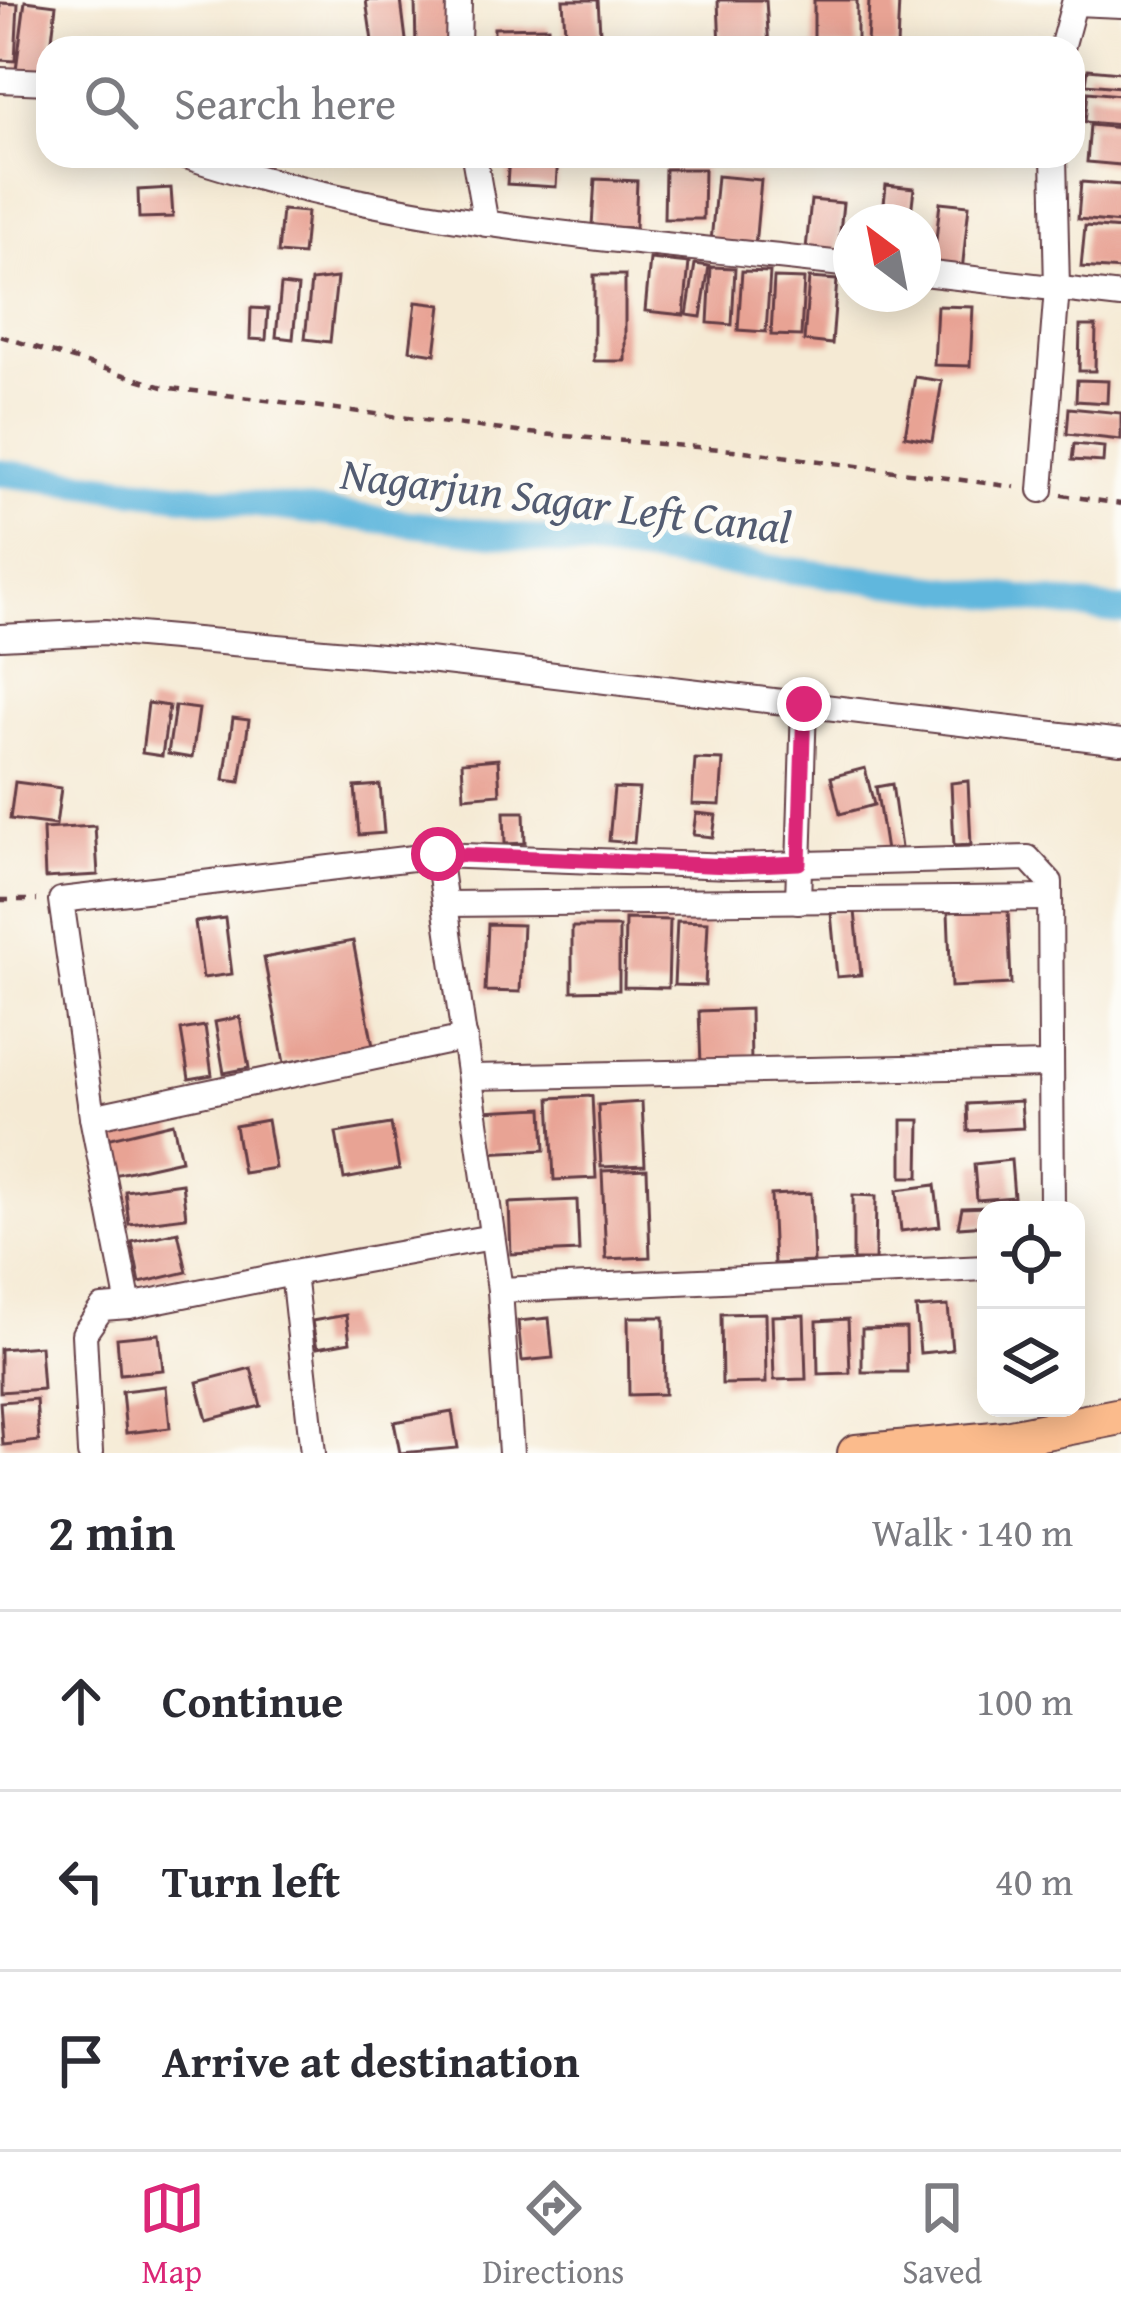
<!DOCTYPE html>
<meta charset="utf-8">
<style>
:root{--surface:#fff;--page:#f7f7f7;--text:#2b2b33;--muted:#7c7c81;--line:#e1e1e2;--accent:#db2777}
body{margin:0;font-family:"Gentium Book Plus",serif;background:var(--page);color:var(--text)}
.controls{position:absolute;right:36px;bottom:36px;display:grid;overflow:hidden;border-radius:24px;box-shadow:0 6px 30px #0003}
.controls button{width:108px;height:108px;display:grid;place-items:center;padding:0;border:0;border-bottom:3px solid var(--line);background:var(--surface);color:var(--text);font:60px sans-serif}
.compass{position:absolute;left:833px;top:204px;width:108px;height:108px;border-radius:50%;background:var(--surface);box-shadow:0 6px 30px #0003;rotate:328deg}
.stop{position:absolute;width:36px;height:36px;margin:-27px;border:9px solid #db2777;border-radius:50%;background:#fff}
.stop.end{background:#db2777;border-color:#fff;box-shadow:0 3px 12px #0008}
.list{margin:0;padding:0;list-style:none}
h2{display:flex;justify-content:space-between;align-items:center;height:156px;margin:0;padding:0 48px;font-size:51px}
h2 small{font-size:39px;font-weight:400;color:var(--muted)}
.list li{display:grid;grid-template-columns:78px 1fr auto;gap:36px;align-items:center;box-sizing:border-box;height:180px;padding:0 48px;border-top:3px solid var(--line)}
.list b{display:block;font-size:45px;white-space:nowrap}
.list em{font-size:39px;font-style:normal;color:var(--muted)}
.icon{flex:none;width:66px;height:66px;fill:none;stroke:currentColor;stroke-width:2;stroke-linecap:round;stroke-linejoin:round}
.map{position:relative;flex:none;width:1121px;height:1453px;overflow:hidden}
.search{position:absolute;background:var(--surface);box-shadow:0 6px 30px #0003;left:36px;right:36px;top:36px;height:132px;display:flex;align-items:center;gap:30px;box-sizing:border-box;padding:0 42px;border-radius:36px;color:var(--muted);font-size:45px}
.sheet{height:696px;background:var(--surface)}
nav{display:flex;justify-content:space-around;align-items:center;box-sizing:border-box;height:168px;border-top:3px solid var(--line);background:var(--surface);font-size:33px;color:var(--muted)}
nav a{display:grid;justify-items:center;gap:6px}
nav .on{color:var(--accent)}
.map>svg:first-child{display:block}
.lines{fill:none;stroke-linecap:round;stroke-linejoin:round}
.canal{stroke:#60b7dd;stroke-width:27}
.building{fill:#e8a394}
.minor-casing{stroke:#643d44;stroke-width:28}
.highway-casing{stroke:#643d44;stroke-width:40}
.path{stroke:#643d44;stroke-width:4.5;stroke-dasharray:9 9;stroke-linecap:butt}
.minor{stroke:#fff;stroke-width:24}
.highway{stroke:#fbbb8c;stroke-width:36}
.route{stroke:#db2777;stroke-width:15}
.labels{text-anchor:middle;stroke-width:10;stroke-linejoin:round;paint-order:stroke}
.water-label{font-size:45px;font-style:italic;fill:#535c72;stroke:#fdfcf7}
</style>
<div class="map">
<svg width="1121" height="1453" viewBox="0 0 1121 1453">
<rect width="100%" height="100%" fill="#fdfcf7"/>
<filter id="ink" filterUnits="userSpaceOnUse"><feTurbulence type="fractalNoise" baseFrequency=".00833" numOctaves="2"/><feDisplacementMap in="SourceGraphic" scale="24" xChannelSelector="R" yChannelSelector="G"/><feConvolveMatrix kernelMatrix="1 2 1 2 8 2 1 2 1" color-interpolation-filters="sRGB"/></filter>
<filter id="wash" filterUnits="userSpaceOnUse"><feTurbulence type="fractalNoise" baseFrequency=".004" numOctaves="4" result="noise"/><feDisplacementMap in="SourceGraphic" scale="48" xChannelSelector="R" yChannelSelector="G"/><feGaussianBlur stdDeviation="2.7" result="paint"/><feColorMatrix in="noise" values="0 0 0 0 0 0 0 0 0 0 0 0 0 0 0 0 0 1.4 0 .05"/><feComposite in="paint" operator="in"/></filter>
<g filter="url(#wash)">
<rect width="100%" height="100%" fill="#f5ead4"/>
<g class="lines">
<polyline class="canal" points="0,473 1121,611"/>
</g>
<g id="blocks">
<g class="building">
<polygon points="366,0 401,0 407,48 373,48"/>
<polygon points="415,0 453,0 454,48 416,48"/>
<polygon points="563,0 598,0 601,48 566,48"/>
<polygon points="718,0 766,0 769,48 720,48"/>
<rect x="814" y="0" width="43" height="48"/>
<polygon points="869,0 899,0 897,47 867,46"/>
<polygon points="25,1 56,5 48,74 16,70"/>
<polygon points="0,3 18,4 15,61 0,60"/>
<polygon points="548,27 549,48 494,48 494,28"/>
<polygon points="1088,69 1121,72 1121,87 1086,84"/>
<polygon points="1088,92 1121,95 1121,125 1085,122"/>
<polygon points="1090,125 1121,128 1121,165 1087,162"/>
<polygon points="509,156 558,156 556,187 507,184"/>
<polygon points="665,169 704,169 703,219 664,219"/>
<polygon points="717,176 761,180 755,246 711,242"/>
<polygon points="595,179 637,181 635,228 592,226"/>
<polygon points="1081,182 1121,185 1121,223 1078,219"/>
<polygon points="886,185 914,188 910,222 882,222"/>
<polygon points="171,188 173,217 139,218 138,190"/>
<polygon points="811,200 843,203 838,252 806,249"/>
<polygon points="940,202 969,205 962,271 933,269"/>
<polygon points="282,210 307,212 303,255 278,253"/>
<polygon points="1085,226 1121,229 1121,270 1081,267"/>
<polygon points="650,259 689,263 684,315 645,311"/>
<polygon points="695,264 709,266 701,317 687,315"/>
<polygon points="711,267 735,268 732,325 708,323"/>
<polygon points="742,271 770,272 766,332 738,330"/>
<rect x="594" y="275" width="31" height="86"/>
<polygon points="337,278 330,342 305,339 311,281"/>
<polygon points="774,278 804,279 801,336 771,335"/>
<polygon points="809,278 837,280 832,344 804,341"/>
<polygon points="281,285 298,287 293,339 276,337"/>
<polygon points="416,302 441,305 435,354 410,350"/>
<polygon points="937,306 973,307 970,366 934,365"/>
<polygon points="251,308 268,309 266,340 250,339"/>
<polygon points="1080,326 1096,326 1095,371 1079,371"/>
<polygon points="915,377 942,381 932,441 905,436"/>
<polygon points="1077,380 1108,381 1107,403 1076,401"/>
<polygon points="1069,408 1121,413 1121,440 1067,434"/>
<polygon points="1074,444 1104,447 1103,462 1072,460"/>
<polygon points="148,703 169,706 162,756 142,753"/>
<polygon points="175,706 199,709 192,758 168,754"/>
<polygon points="233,718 249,720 240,782 224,780"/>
<polygon points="498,759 500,794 464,797 462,762"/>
<polygon points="695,759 723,760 720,805 692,804"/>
<polygon points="865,768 874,805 840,814 831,777"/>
<polygon points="968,781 971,845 954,846 951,783"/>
<polygon points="15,782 61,788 56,825 10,819"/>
<polygon points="892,784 901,848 886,851 876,787"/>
<polygon points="380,785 384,833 359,835 355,787"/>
<polygon points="614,788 639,789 634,843 609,841"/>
<polygon points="504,812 524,812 525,843 505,844"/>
<polygon points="696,813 716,815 713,837 693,835"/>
<polygon points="95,826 98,875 45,878 43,829"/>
<polygon points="1008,909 1011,984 951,987 948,912"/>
<polygon points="855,911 861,975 837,977 831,913"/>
<polygon points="225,918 232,974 203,978 195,922"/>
<polygon points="625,919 670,920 668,988 624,987"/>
<polygon points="677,921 708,922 705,986 674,985"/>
<polygon points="488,924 523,925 520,992 485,991"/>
<polygon points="572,927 619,927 619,990 572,991"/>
<polygon points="353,941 373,1046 284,1063 264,958"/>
<polygon points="750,1009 751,1064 701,1065 699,1011"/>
<polygon points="240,1017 249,1068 224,1073 215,1022"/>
<polygon points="205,1026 212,1075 189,1079 181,1030"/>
<polygon points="592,1096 596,1178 554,1180 550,1098"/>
<polygon points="1021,1101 1023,1128 968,1131 967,1104"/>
<polygon points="642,1102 645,1165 601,1167 598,1105"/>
<polygon points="543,1108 545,1150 484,1153 482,1111"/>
<polygon points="267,1120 275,1168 243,1173 235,1126"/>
<polygon points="902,1120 920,1120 919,1177 902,1177"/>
<polygon points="173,1123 181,1160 114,1175 106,1139"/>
<polygon points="391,1124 399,1169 344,1179 336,1133"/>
<polygon points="1011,1160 1014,1197 977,1200 974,1164"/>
<polygon points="647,1169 650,1257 606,1259 602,1171"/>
<polygon points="182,1183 186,1217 129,1224 125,1191"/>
<polygon points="935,1185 940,1226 901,1231 897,1190"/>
<polygon points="811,1193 814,1262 774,1264 771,1195"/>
<polygon points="853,1195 876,1196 875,1260 853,1260"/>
<polygon points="577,1200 579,1251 511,1254 509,1203"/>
<polygon points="986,1207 986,1225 958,1227 962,1208"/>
<polygon points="178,1232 187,1272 140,1283 132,1242"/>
<polygon points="948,1306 952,1350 920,1353 916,1308"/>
<polygon points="765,1313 766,1383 722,1384 721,1314"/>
<polygon points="346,1315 350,1342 317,1348 312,1321"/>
<polygon points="804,1315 806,1379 774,1380 772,1316"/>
<polygon points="628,1317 664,1317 665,1394 629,1395"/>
<polygon points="549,1318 553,1358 522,1361 518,1321"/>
<polygon points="848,1319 850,1373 818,1374 817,1321"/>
<polygon points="906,1328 907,1372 862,1372 862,1329"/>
<polygon points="159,1334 163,1370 120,1374 117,1338"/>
<polygon points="40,1346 43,1389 0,1392 0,1349"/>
<polygon points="251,1368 261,1406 207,1420 197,1382"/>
<polygon points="166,1386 170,1428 126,1433 122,1391"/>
<polygon points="36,1399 39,1441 3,1445 0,1402"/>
<polygon points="452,1412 458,1448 400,1453 394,1422"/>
</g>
</g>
</g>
<g filter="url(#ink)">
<use href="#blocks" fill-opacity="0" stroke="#643d44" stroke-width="3"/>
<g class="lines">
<defs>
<g id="minor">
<polyline points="1075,3 1121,5"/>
<polyline points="458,48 459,0"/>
<polyline points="1062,48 1075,0"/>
<polyline points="0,80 48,82"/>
<path d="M186 156C400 227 628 239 851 265"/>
<polyline points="474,156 486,224"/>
<polyline points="923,273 1121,296"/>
<polyline points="1041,490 1057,288 1054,156"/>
<polyline points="0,637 105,632 428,660 1121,742"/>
<polyline points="798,901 804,704"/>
<polyline points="445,904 1050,898"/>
<polyline points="471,1077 1048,1065"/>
<polyline points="92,1117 465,1038"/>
<polyline points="500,1290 986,1268"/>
<polyline points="129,1306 293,1273"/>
<polyline points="90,1453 84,1334 102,1308 129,1306 92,1117 61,900 438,855"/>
<polyline points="313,1453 293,1273 492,1237"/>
<polyline points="511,1453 500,1290 438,855 731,866 1028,858 1050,882 1052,1210"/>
</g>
<polyline id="highway" points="856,1453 1005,1439 1121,1416"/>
</defs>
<use href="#minor" class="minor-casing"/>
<use href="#highway" class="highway-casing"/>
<g class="path">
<polyline points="0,336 163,387 518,432 744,451 1015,487"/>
<polyline points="1062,495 1121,504"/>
<polyline points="0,900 37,900"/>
</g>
<use href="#minor" class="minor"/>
<use href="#highway" class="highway"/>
</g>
</g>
<g class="lines" filter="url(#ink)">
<polyline class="route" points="438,854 730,866 799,863 804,704"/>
</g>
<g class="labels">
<g class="water-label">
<text transform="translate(566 500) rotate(7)" y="16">Nagarjun Sagar Left Canal</text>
</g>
</g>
</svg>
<div class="controls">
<button><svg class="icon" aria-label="locate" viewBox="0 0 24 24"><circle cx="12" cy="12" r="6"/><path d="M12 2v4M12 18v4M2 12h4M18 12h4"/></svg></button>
<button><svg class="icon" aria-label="layers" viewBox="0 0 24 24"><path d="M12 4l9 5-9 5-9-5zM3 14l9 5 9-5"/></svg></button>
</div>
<svg class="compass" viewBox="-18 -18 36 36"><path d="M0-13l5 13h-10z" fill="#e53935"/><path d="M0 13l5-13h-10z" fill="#7c7c81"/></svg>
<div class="stop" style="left:438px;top:854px"></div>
<div class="stop end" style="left:804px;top:704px"></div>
<div class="search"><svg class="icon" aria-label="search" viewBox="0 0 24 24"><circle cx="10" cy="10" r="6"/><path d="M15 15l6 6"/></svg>Search here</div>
</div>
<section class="sheet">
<h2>2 min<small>Walk · 140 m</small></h2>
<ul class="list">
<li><svg class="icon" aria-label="ahead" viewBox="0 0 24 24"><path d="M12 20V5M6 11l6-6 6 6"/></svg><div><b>Continue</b></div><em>100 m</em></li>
<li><svg class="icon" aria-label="left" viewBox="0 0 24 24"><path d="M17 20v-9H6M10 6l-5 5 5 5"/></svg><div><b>Turn left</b></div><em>40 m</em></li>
<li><svg class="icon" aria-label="arrive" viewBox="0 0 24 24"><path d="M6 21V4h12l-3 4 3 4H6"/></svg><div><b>Arrive at destination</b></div></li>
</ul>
</section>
<nav>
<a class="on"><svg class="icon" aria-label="map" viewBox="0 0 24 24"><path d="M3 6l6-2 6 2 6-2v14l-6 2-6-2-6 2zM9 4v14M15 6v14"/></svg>Map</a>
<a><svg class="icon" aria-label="directions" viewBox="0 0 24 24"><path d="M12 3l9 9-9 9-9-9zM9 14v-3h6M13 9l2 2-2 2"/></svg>Directions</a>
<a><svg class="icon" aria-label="saved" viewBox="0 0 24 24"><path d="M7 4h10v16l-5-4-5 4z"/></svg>Saved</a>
</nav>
